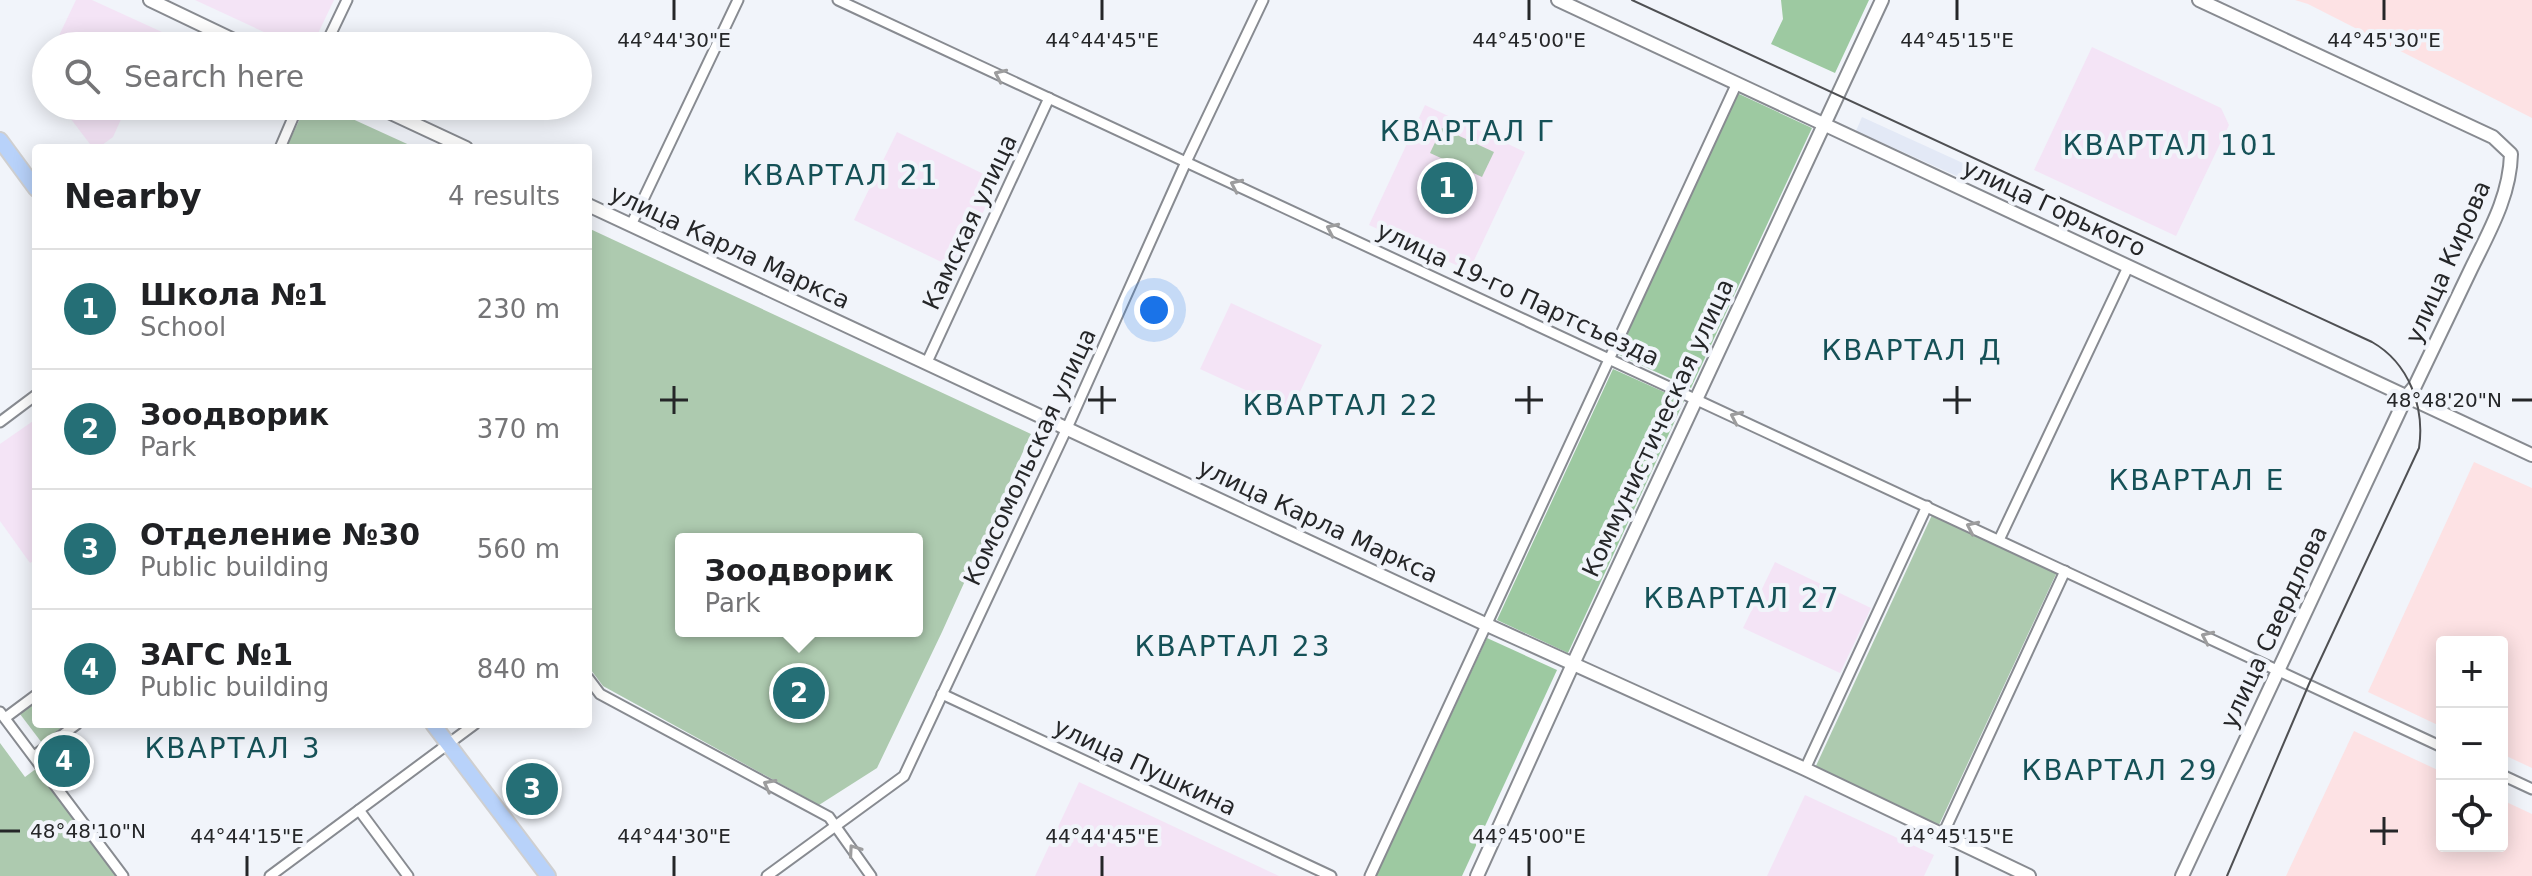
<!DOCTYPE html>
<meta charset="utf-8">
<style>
:root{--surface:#fff;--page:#f2f2f2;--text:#202124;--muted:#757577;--line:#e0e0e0;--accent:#256f76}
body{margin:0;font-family:"DejaVu Sans",sans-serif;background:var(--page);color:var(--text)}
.controls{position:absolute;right:24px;bottom:24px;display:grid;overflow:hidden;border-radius:8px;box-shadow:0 4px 20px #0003}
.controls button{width:72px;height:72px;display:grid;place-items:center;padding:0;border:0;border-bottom:2px solid var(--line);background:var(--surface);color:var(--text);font:40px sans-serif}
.you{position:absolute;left:1154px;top:310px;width:28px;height:28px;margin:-20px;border:6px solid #fff;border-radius:50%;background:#1a73e8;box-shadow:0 0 0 12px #1a73e833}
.badge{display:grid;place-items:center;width:52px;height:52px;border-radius:50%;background:var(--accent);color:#fff;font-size:26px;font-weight:700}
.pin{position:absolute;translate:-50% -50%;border:4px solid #fff;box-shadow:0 2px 8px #0006}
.popup{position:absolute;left:675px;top:533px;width:248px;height:104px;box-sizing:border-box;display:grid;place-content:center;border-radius:8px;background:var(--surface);filter:drop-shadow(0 2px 6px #0005);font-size:26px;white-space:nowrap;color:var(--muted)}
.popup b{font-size:30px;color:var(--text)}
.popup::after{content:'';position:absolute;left:50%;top:100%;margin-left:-16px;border:16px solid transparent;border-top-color:var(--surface)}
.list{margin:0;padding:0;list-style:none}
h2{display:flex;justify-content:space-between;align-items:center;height:104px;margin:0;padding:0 32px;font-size:34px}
h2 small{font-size:26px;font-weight:400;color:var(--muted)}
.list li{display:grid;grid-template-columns:52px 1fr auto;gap:24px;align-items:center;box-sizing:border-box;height:120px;padding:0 32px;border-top:2px solid var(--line)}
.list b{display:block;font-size:30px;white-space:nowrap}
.list p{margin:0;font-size:26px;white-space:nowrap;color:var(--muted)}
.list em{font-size:26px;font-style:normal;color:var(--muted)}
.icon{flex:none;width:44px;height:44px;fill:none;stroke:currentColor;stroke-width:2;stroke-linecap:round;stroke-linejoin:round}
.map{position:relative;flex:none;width:2532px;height:876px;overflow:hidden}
.search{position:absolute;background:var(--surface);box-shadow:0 4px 20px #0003;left:32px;top:32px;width:560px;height:88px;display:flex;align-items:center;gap:20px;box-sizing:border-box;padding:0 28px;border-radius:44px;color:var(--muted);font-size:30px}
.panel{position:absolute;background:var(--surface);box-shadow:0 4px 20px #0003;left:32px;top:144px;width:560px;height:584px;border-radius:8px}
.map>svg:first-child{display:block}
.built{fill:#e3e9f6}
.industrial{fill:#fde2e4}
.education{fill:#f4e4f6}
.green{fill:#adcaaf;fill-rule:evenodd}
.forest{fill:#9dc9a1}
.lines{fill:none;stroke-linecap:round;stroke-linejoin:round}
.minor-casing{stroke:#888b91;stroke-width:13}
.tertiary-casing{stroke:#888b91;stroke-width:16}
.primary-casing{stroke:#cfcfd0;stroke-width:18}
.minor{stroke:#fff;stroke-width:9}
.tertiary{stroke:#fff;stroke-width:12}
.primary{stroke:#b8d2fa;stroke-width:14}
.tram{stroke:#4f5053;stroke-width:2}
.oneway{stroke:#9d9d9e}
.ticks{fill:none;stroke:#252628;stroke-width:3}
.labels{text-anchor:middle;stroke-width:8;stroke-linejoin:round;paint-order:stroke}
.street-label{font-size:24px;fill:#252628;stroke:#f1f4fa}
.quarter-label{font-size:28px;letter-spacing:2px;fill:#155157;stroke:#f1f4fa}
.ticks-label{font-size:20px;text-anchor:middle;fill:#252628;stroke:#f1f4fa;stroke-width:8;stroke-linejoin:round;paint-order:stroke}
</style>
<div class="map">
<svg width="2532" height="876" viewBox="0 0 2532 876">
<rect width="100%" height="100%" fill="#f1f4fa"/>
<polygon class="built" points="1862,117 1965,164 1959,177 1856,131"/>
<g class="industrial">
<polygon points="2295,0 2532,0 2532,118 2308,4"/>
<polygon points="2474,462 2532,488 2532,768 2502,754 2502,642 2442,642 2442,727 2368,692"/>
<polygon points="2354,731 2442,772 2442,846 2502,846 2502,800 2532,814 2532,876 2286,876"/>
</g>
<g class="education">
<polygon points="76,0 92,0 162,32 155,46 54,46"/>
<polygon points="195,0 334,0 312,46 294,46"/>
<polygon points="2092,47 2221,108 2229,125 2176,236 2034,170"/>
<polygon points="1425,105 1525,152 1469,271 1369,225"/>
<polygon points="61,106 127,106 113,137 98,148 93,148"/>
<polygon points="897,132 998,181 956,269 854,220"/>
<polygon points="1231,303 1322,345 1291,411 1200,369"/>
<polygon points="36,419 36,559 30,563 0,521 0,444"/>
<polygon points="1775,562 1871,608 1840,673 1743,628"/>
<polygon points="1079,782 1279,876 1035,876"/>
<polygon points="1805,795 1934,855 1924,876 1767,876"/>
</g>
<g class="green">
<polygon points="306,106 324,106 416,148 286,148"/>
<polygon points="1442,128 1494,152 1482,177 1430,153"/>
<path d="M588 228 1031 434 942 632 877 768 819 805 603 686 588 666ZM681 539H917V631H681Z"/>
<polygon points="1932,515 2057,572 1939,825 1815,768"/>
<polygon points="36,702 36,724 66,724 42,743 20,714"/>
<polygon points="0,743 25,777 37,768 117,876 0,876"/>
</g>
<g class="forest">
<polygon points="1781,0 1869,0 1835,73 1771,44 1783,19"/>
<polygon points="1737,93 1812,128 1691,388 1617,354"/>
<polygon points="1613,369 1684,401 1568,653 1497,620"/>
<polygon points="1487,638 1557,670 1462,876 1376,876"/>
</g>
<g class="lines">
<defs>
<g id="minor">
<polyline points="838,0 2442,747"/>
<polyline points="325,46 347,0"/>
<polyline points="280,148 298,106"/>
<polyline points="631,225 738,0"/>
<polyline points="927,362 1049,98"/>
<polyline points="0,422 36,395"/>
<polyline points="1999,540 2128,267"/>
<polyline points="588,678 600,694 829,817 871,876"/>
<polyline points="942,694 1331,876"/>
<polyline points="0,712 123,876"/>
<polyline points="5,718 36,695"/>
<polyline points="34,756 77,724"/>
<polyline points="1805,769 1927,506"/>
<polyline points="2502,775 2532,789"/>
<polyline points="359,810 408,876"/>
<polyline points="1943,834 2065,571"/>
<polyline points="270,876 475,724"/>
<polyline points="767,876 904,776 1067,428 1186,162 1263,0"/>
<polyline points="1370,876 1737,83"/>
</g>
<g id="tertiary">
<polyline points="150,0 246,46"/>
<polyline points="1558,0 2532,455"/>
<polyline points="376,106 466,148"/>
<polyline points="588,205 1485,624 1805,769 2029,876"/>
<polyline points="1477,876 1573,664 1882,0"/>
<path d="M2182 876 2406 397 2415 386C2434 347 2452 308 2471 269 2489 232 2510 196 2511 154L2493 137 2199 0"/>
</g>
<g id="primary">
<polyline points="0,140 36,189"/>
<polyline points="433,724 548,876"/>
</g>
</defs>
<use href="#minor" class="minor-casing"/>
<use href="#tertiary" class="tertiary-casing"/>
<use href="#primary" class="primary-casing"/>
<use href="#minor" class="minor"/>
<use href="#tertiary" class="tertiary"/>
<use href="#primary" class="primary"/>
<path class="tram" d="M1632 0C1878 116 2126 227 2372 342 2409 363 2425 407 2419 448L2309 684 2227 876"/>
</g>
<defs><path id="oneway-chevron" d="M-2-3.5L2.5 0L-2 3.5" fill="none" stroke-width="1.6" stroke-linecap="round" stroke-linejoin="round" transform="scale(2)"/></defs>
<g class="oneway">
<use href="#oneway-chevron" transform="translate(1000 75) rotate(-155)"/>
<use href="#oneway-chevron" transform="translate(1236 185) rotate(-155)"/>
<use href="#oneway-chevron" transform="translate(1332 229) rotate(-155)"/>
<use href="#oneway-chevron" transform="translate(1736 417) rotate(-155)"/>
<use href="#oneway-chevron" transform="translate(1972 527) rotate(-155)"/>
<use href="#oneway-chevron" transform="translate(2207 637) rotate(-155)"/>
<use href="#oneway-chevron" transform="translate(769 785) rotate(-152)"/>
<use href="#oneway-chevron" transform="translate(854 850) rotate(-125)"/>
</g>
<path class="ticks" d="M674 0V20M1102 0V20M1529 0V20M1957 0V20M2384 0V20M674 386V414M1102 386V414M1529 386V414M1957 386V414M660 400H688M1088 400H1116M1515 400H1543M1943 400H1971M2512 400H2532M2384 817V845M0 831H20M2370 831H2398M247 856V876M674 856V876M1102 856V876M1529 856V876M1957 856V876"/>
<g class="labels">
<g class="street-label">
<text transform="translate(2054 208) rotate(25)" y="8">улица Горького</text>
<text transform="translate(970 222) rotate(-65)" y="8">Камская улица</text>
<text transform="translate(730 247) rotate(25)" y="8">улица Карла Маркса</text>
<text transform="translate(2448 262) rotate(-66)" y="8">улица Кирова</text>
<text transform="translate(1518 294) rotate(25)" y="8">улица 19-го Партсъезда</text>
<text transform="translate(1658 428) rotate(-65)" y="8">Коммунистическая улица</text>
<text transform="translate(1030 457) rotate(-65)" y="8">Комсомольская улица</text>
<text transform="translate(1318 521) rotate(25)" y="8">улица Карла Маркса</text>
<text transform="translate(2274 627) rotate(-65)" y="8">улица Свердлова</text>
<text transform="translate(1145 767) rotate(25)" y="8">улица Пушкина</text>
</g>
<g class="quarter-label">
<text x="1468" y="141">КВАРТАЛ Г</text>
<text x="2171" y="155">КВАРТАЛ 101</text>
<text x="841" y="185">КВАРТАЛ 21</text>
<text x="1912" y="360">КВАРТАЛ Д</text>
<text x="1341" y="415">КВАРТАЛ 22</text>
<text x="2197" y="490">КВАРТАЛ Е</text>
<text x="1742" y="608">КВАРТАЛ 27</text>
<text x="1233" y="656">КВАРТАЛ 23</text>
<text x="233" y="758">КВАРТАЛ 3</text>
<text x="2120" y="780">КВАРТАЛ 29</text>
</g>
</g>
<g class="ticks-label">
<text x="674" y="47">44°44'30"E</text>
<text x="1102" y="47">44°44'45"E</text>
<text x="1529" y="47">44°45'00"E</text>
<text x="1957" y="47">44°45'15"E</text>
<text x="2384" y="47">44°45'30"E</text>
<text x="2444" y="407">48°48'20"N</text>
<text x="88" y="838">48°48'10"N</text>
<text x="247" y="843">44°44'15"E</text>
<text x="674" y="843">44°44'30"E</text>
<text x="1102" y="843">44°44'45"E</text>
<text x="1529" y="843">44°45'00"E</text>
<text x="1957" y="843">44°45'15"E</text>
</g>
</svg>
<div class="controls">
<button>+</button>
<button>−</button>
<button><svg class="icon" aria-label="locate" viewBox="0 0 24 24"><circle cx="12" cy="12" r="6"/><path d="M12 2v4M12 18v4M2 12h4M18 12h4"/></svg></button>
</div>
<div class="you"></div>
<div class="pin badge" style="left:1447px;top:188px">1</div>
<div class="pin badge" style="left:799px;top:693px">2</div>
<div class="popup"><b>Зоодворик</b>Park</div>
<div class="pin badge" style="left:532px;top:789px">3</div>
<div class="pin badge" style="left:64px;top:761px">4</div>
<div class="search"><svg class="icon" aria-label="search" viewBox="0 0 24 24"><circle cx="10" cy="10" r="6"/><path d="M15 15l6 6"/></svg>Search here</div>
<section class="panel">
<h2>Nearby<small>4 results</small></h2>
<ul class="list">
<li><span class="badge">1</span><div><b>Школа №1</b><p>School</p></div><em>230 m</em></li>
<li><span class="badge">2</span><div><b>Зоодворик</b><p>Park</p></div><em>370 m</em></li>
<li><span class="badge">3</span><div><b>Отделение №30</b><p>Public building</p></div><em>560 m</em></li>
<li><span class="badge">4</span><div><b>ЗАГС №1</b><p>Public building</p></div><em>840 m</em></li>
</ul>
</section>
</div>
